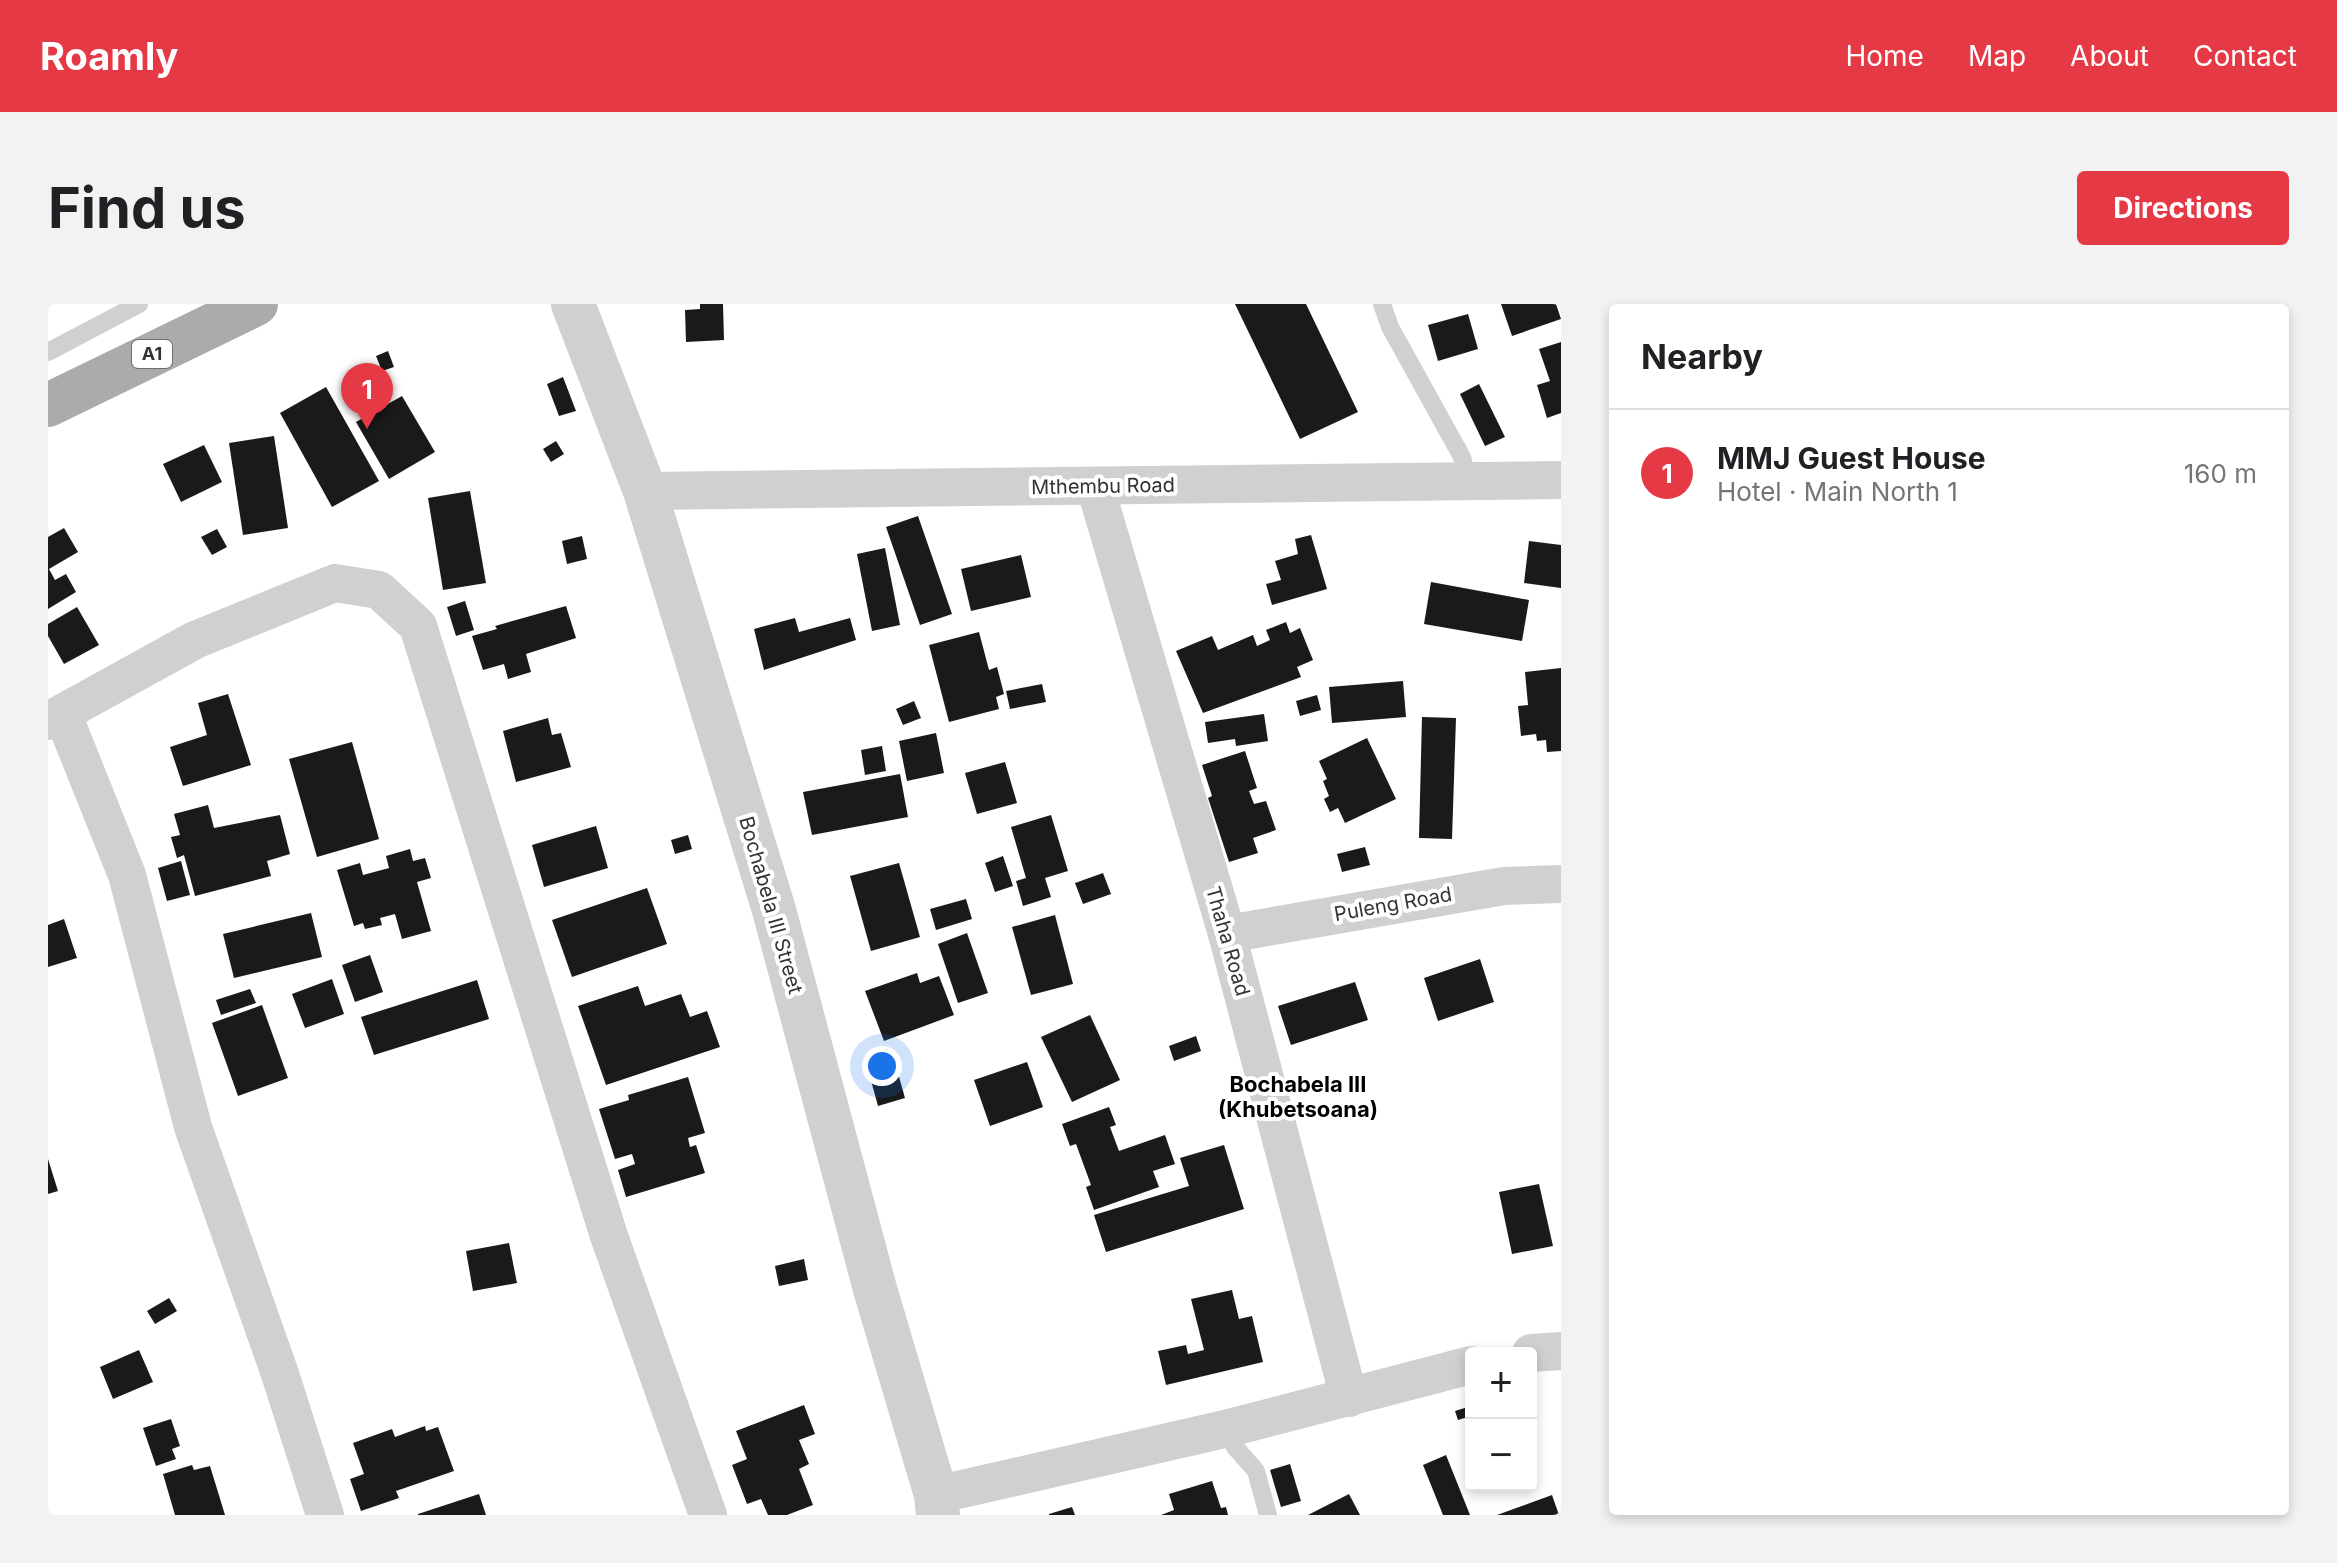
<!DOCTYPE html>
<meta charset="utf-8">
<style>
:root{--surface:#fff;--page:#f2f2f2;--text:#202124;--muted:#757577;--line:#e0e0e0;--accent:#e63946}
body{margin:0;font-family:Inter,sans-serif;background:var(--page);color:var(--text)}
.controls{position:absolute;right:24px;bottom:24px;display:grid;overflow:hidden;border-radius:8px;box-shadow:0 4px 12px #0003}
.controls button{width:72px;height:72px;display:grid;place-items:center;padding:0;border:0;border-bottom:2px solid var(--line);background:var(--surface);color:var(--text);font:40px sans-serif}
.you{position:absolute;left:834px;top:762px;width:28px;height:28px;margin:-20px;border:6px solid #fff;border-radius:50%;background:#1a73e8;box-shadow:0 0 0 12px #1a73e833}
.badge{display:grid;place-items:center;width:52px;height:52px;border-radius:50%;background:var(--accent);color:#fff;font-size:26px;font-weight:700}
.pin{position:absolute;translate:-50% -66px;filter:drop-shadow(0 2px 4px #0008)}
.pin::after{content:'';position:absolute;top:42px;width:28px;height:24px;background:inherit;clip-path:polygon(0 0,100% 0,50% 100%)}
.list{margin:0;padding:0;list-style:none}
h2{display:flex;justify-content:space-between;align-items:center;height:104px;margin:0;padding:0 32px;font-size:34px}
h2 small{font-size:26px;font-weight:400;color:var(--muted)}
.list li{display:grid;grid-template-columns:52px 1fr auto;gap:24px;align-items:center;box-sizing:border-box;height:128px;padding:0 32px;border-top:2px solid var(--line)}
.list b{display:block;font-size:30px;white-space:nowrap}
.list p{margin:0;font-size:26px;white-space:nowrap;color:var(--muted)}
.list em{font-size:26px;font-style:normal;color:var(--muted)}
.map{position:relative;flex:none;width:1513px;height:1211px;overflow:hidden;border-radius:8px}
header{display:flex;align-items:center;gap:48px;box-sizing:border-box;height:112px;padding:0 40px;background:var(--accent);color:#fff}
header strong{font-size:38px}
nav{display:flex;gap:44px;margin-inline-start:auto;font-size:28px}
.intro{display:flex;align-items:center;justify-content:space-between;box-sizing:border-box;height:192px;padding:0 48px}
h1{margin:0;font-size:56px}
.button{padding:20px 36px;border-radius:8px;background:var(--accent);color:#fff;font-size:28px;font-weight:700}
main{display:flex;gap:48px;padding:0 48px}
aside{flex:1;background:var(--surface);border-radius:8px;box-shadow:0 4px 12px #0003}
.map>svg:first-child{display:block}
.building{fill:#1a1a1a}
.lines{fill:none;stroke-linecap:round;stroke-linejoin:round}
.service{stroke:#d0d0d0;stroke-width:18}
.minor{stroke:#d0d0d0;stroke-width:38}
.tertiary{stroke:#d0d0d0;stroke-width:44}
.primary{stroke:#ababab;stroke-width:44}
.labels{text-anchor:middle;stroke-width:8;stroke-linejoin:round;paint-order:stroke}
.shield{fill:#fff;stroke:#707070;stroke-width:2}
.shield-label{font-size:18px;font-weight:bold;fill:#333}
.street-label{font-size:20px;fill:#333;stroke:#fff}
.neighbourhood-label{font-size:22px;font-weight:bold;fill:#000;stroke:#fff}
</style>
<header>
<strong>Roamly</strong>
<nav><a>Home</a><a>Map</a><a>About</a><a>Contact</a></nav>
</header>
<div class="intro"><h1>Find us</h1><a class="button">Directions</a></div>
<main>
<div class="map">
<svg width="1513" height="1211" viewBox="0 0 1513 1211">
<rect width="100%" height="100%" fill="#fff"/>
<g class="building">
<polygon points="652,0 675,0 676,36 638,38 637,6 652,5"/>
<polygon points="1187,0 1258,0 1310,108 1252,135"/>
<polygon points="1453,0 1508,0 1513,15 1464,32"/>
<polygon points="1420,10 1430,45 1390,57 1380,21"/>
<polygon points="1513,38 1513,109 1499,114 1489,81 1502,77 1491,45"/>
<polygon points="340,47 346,63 334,67 328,52"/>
<polygon points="515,73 528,107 511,112 499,80"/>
<polygon points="1431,80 1457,133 1437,142 1412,90"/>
<polygon points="278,83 331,177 284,203 232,109"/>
<polygon points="354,92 387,148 341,175 308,118"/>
<polygon points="226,132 240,224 195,231 181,139"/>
<polygon points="508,137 516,150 503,158 495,145"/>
<polygon points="156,141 174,178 133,198 115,160"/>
<polygon points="422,187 438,279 395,286 380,194"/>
<polygon points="870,212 904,310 872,321 838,223"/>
<polygon points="16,224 30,248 1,265 7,276 18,270 28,288 0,305 0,233"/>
<polygon points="169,225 179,243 164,251 153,233"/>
<polygon points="1263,231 1279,285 1224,301 1218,280 1233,276 1227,257 1250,250 1247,235"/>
<polygon points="534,232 539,255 519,260 514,237"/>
<polygon points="1481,237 1513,241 1513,284 1476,279"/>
<polygon points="837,244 852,321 824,327 809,250"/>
<polygon points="973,251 983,293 923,307 913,265"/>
<polygon points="1383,278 1481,296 1474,337 1376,320"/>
<polygon points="417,297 426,326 408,332 399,303"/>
<polygon points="518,302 528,334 478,350 483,368 460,375 456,360 435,366 424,332 449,325 447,322"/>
<polygon points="29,303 51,341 16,360 0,332 0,320"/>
<polygon points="747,314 751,328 802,314 808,336 716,366 706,325"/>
<polygon points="1238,318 1242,329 1252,324 1265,356 1249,363 1253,373 1155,409 1128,347 1164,332 1170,346 1205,331 1209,342 1222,336 1218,326"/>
<polygon points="931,328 941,366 949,363 956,390 948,393 951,405 901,418 881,341"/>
<polygon points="1513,364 1513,447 1499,448 1498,436 1489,437 1488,430 1473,432 1470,402 1480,401 1477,368"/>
<polygon points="1355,377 1358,413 1284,419 1281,383"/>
<polygon points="994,380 998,398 962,405 958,387"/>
<polygon points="180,390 203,461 135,482 122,443 159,431 150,399"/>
<polygon points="1269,391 1273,406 1252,412 1248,397"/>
<polygon points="866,397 873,414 855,421 848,405"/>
<polygon points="1216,410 1220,437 1188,442 1187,435 1160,439 1157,418"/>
<polygon points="1374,413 1408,414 1404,535 1371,534"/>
<polygon points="500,414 504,431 513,429 523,463 468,478 455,427"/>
<polygon points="888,429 896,469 859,477 851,437"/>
<polygon points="1319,434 1348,495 1297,519 1290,504 1282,508 1276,495 1281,492 1275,477 1279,475 1271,457"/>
<polygon points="304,438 331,535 269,553 241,455"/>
<polygon points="834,442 838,467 817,471 813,446"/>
<polygon points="1197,447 1209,484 1201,487 1206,500 1218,497 1228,526 1205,534 1210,549 1181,558 1160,494 1164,492 1154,461"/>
<polygon points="957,458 969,499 929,510 917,469"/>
<polygon points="852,470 860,513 764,531 755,488"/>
<polygon points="160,501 166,524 232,511 242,550 219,557 223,572 147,592 136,551 129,554 123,533 132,531 126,510"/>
<polygon points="1003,511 1020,567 997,574 1003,593 975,602 968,577 978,574 963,523"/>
<polygon points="548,522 560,564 496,583 484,541"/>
<polygon points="640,531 644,545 627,550 623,536"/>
<polygon points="1317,543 1322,561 1294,568 1289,550"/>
<polygon points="362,545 365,557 377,554 383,574 369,578 383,627 354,635 347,610 332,614 334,621 317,625 315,619 306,622 289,566 312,559 315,571 341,564 338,552"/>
<polygon points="955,552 965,582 947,588 937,559"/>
<polygon points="133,557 142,591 119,597 110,564"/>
<polygon points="851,559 872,633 823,647 802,572"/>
<polygon points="1055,569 1063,590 1035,600 1027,579"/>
<polygon points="599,584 619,640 524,673 504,616"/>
<polygon points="918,595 924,615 888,626 882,605"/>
<polygon points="263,609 274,653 186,674 175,630"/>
<polygon points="1007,611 1025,680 983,691 964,623"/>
<polygon points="16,615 29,654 0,663 0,621"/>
<polygon points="919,629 940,689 910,699 890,640"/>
<polygon points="322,651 335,688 307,698 294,661"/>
<polygon points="1432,655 1446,698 1390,717 1376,674"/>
<polygon points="869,669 872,679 891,672 906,711 836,737 817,687"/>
<polygon points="284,675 296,710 257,724 244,690"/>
<polygon points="429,676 441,715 326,751 313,713"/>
<polygon points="1307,678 1320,716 1243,741 1230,702"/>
<polygon points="590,682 597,702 633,690 642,713 659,707 672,743 558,781 530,702"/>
<polygon points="202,685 208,699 173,711 168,696"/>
<polygon points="214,701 240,774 190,792 164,719"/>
<polygon points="1042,711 1072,776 1024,798 993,733"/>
<polygon points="1148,732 1153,747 1126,757 1121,742"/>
<polygon points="846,755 857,794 830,802 819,762"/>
<polygon points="979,758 995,803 942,822 926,776"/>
<polygon points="640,773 657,829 640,834 642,843 648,841 657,869 578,893 570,866 587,860 584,850 567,855 551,805 581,796 580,791"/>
<polygon points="1061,803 1068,821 1062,823 1071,847 1117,831 1127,860 1105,867 1111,883 1046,906 1038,883 1043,881 1028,840 1022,842 1014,820"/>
<polygon points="1176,841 1196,905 1058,948 1046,911 1141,882 1132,854"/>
<polygon points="0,855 10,887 0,890"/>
<polygon points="1491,880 1505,942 1464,950 1451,888"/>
<polygon points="461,939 469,979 425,987 418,947"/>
<polygon points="756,955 760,976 731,982 727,962"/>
<polygon points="1184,986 1191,1015 1204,1012 1215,1058 1118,1081 1110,1047 1138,1041 1140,1050 1156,1046 1143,995"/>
<polygon points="121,994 129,1007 107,1020 99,1007"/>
<polygon points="91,1046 105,1078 65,1095 52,1063"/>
<polygon points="756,1101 767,1130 751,1136 761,1160 751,1165 765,1201 739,1211 720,1211 713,1195 699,1200 684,1161 699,1155 688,1127"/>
<polygon points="1423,1102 1423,1112 1410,1116 1407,1107"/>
<polygon points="123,1115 132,1142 124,1145 128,1155 108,1162 95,1124"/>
<polygon points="377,1122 378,1127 390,1123 406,1167 348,1187 351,1194 313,1207 302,1175 316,1170 305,1139 344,1125 347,1133"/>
<polygon points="1398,1151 1422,1211 1395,1211 1375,1161"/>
<polygon points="1242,1160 1253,1197 1233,1203 1222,1166"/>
<polygon points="144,1161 146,1166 162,1162 177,1211 127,1211 115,1170"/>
<polygon points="1164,1177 1173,1204 1178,1203 1180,1211 1113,1211 1126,1206 1121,1190"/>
<polygon points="431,1190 438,1211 370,1211 370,1210"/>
<polygon points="1301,1190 1312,1211 1260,1211"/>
<polygon points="1504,1191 1511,1211 1449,1211"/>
<polygon points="1024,1203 1027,1211 1001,1211 1001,1210"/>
</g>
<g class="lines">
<g class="service">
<polyline points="1334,0 1342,23 1414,153 1420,177"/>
<polyline points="0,48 91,0"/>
<polyline points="1181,1124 1187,1143 1208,1167 1220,1211"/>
</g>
<g class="minor">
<polyline points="1047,182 1179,630 1301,1094"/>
<polyline points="597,187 1513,176"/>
<polyline points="15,411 79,571 145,823 232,1070 277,1211"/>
<polyline points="0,417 147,336 287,279 331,286 370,322 561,932 660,1211"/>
<polyline points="1179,630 1456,582 1513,580"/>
<polyline points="1483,1049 1513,1047"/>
<polyline points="888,1191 1181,1124 1423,1061"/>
</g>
<polyline class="tertiary" points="525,0 597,187 726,606 827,985 888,1191 890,1211"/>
<polyline class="primary" points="0,101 208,0"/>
</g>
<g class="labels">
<rect class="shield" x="84" y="36" width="40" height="28" rx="6"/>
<g class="shield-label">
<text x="104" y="56">A1</text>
</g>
<g class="street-label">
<text transform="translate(1055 182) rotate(-1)" y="7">Mthembu Road</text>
<text transform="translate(1345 600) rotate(-10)" y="7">Puleng Road</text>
<text transform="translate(723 601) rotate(74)" y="7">Bochabela III Street</text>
<text transform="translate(1180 637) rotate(74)" y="7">Thaha Road</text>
</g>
<g class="neighbourhood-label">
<text x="1250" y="788">Bochabela III<tspan x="1250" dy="25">(Khubetsoana)</tspan></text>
</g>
</g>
</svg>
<div class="controls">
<button>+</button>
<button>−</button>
</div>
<div class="you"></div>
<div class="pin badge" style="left:319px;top:125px">1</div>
</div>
<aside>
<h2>Nearby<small></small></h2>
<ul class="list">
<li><span class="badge">1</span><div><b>MMJ Guest House</b><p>Hotel · Main North 1</p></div><em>160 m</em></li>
</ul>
</aside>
</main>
